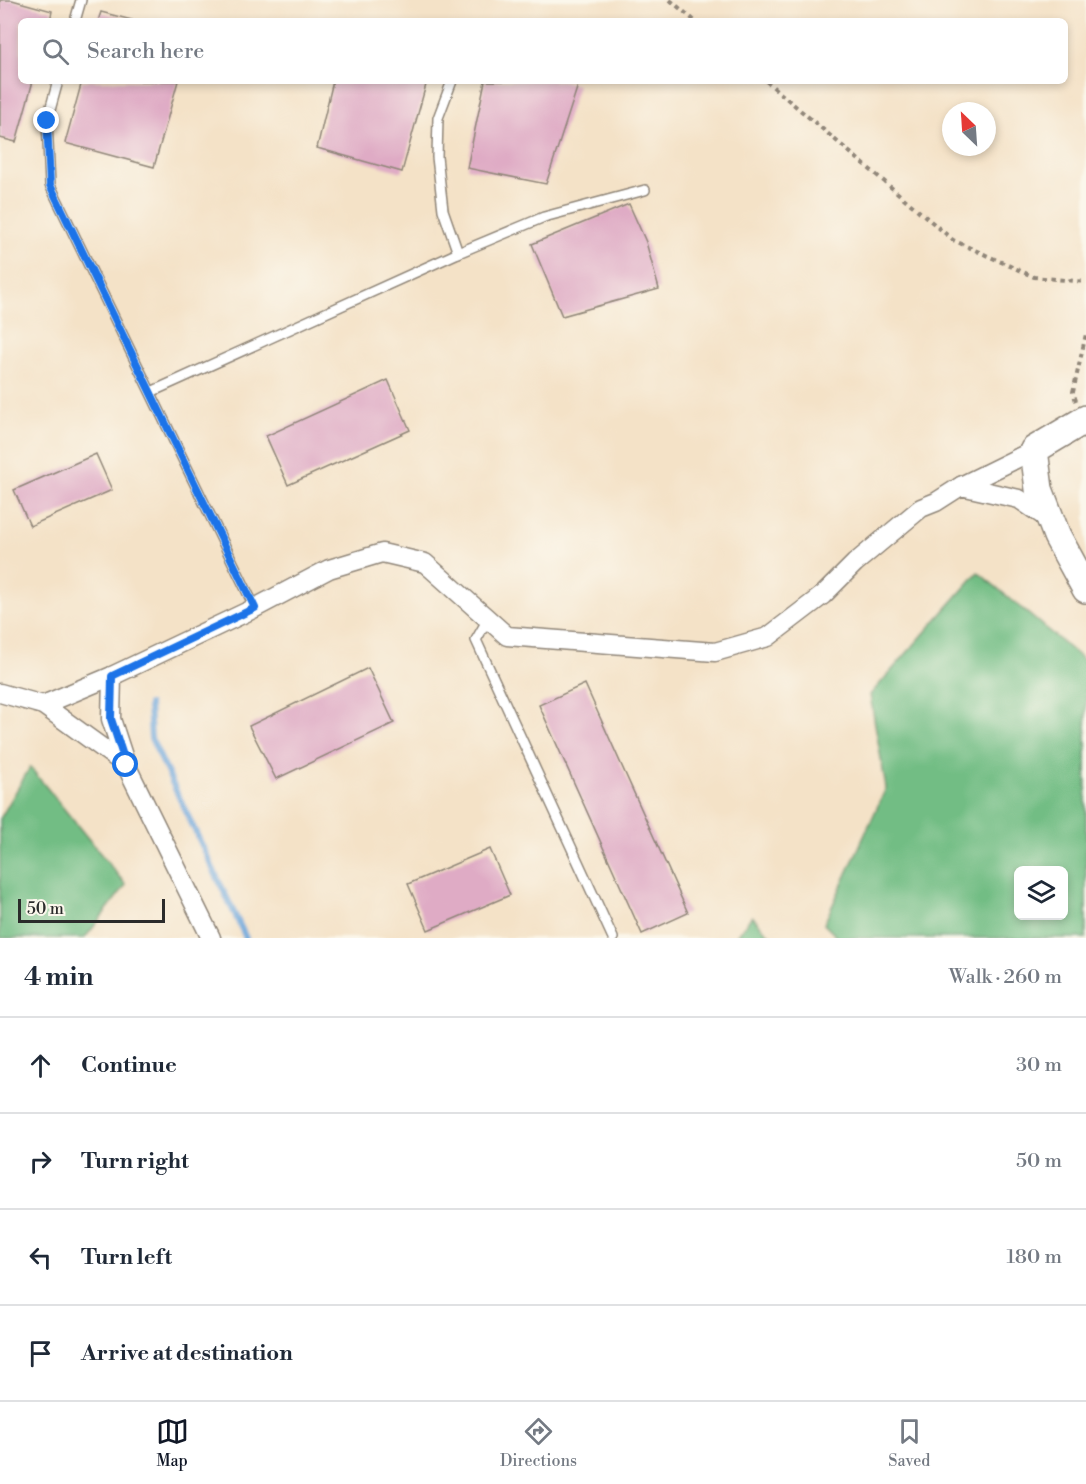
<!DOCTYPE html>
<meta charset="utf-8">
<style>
:root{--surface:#fff;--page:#f6f6f7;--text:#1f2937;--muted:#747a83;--line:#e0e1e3;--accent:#111827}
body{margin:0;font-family:"Libre Bodoni",serif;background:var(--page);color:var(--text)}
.controls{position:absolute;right:18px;bottom:18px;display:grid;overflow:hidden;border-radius:9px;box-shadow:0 3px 9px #0003}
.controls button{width:54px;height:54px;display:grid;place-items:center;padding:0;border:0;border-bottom:2px solid var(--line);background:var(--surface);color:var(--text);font:30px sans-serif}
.compass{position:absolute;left:942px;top:102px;width:54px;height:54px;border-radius:50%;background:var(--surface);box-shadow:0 3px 9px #0003;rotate:335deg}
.scale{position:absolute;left:18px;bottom:15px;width:147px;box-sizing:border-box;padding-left:6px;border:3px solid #2b2b2b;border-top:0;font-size:16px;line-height:21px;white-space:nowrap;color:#2b2b2b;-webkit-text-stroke:4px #fbf7ec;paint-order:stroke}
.stop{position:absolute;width:18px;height:18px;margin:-14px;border:4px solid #1a73e8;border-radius:50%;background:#fff}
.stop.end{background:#1a73e8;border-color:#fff;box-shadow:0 2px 6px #0008}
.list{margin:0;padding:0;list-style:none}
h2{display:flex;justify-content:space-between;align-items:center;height:78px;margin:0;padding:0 24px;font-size:26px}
h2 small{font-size:20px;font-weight:400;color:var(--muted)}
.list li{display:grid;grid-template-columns:39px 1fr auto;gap:18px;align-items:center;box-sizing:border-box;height:96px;padding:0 24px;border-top:2px solid var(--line)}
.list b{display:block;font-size:22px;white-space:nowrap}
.list em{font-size:20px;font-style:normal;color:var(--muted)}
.icon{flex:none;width:33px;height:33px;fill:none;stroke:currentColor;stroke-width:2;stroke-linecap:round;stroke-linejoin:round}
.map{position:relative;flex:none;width:1086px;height:938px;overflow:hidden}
.search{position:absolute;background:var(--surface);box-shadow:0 3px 9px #0003;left:18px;right:18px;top:18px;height:66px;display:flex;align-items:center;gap:15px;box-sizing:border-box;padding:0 21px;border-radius:9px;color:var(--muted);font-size:22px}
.sheet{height:462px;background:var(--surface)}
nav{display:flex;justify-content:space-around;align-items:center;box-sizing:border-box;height:84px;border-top:2px solid var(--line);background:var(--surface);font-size:16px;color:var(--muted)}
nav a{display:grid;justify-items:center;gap:3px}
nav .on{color:var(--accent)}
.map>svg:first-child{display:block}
.forest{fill:#72bd84;stroke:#4e7458;stroke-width:1.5;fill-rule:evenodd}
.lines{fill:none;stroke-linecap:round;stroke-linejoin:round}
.stream{stroke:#6aa4da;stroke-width:6}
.building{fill:#dfabc5}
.lane-casing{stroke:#908679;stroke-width:12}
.street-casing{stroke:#908679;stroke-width:21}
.secondary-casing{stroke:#908679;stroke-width:30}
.path{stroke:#908679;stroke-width:4;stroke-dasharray:4.5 4.5;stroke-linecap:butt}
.lane{stroke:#fff;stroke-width:9}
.street{stroke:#fff;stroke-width:18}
.secondary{stroke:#fff;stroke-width:27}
.route{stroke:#1a73e8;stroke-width:8}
</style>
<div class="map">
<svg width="1086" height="938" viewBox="0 0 1086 938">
<rect width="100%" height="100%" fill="#fbf7ec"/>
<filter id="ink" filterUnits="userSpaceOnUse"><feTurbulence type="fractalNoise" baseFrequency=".0167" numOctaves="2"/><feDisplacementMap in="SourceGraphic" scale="12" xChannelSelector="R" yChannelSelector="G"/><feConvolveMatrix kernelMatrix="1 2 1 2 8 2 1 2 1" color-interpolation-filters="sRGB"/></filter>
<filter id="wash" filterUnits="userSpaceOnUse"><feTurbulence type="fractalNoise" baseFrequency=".008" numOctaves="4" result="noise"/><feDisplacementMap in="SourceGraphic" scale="24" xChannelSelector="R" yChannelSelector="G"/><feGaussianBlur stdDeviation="1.35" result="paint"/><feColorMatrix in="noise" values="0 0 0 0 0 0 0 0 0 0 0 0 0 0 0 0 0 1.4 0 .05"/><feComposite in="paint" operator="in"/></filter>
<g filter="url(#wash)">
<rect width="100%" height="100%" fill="#f4e2c7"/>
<g class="forest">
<path d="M978 572 1086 662V938H838L824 924 886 788 870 695ZM1018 870H1064V916H1018Z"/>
<polygon points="30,767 126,885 85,938 0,938 0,819"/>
<polygon points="752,916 772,938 735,938"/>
</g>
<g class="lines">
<polyline class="stream" points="149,705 151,738 246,938"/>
</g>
<g id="blocks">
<g class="building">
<polygon points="0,0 12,0 52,11 50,21 21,21 21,81 33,81 16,142 0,138"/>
<polygon points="101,12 132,20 132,21 98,21"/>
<polygon points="82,81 178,81 154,167 65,143"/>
<polygon points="333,81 427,81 402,172 317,148"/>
<polygon points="485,81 562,81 578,85 546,184 467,168"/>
<polygon points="629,204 646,242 659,289 562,316 532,244"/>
<polygon points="388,380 410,430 288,485 266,436"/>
<polygon points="96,454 112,490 30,526 14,490"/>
<polygon points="368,668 394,723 276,779 249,726"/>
<polygon points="585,684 688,913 642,934 539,705"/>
<polygon points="490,849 510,895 428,930 408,884"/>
</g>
</g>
</g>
<g filter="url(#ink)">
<use href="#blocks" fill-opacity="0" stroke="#908679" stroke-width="1.5"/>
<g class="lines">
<defs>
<g id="lane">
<polyline points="75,21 81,0"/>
<polyline points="58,81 47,121 50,185 255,608"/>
<polyline points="452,81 438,118 437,157 443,210 458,253"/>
<polyline points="151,392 458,253 544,217 645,190"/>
<polyline points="488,619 476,640 613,938"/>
</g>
<g id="street">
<polyline points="961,486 1034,450"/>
<polyline points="112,676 111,719 126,765"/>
<polyline points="0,693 43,705 126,765 211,938"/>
<polyline points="43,705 112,676 255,608 329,569 382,553 425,563 507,636 715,652 768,637 823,595 855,563 921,508 936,502 961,486 1019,499 1044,516 1049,524"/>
</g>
<polyline id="secondary" points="1086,419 1034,450 1039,489 1057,536 1086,589"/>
</defs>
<use href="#lane" class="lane-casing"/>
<use href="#street" class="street-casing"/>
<use href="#secondary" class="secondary-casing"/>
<g class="path">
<polyline points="670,0 695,21"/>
<polyline points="766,81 953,240 1034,277 1086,282"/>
<polyline points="1076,401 1073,392 1086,334"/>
</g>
<use href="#lane" class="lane"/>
<use href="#street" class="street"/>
<use href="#secondary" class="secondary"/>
</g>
</g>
<g class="lines" filter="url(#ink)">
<polyline class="route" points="47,121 50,185 255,608 112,676 111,719 126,765"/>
</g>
</svg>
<div class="controls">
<button><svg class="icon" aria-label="layers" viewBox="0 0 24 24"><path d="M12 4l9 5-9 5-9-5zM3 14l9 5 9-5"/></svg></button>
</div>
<svg class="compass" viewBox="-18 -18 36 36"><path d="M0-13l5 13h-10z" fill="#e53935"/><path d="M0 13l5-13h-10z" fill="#747a83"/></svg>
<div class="scale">50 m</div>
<div class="stop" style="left:126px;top:765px"></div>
<div class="stop end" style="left:47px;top:121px"></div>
<div class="search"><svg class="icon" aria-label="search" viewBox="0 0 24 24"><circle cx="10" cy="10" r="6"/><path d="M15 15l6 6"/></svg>Search here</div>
</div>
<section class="sheet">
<h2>4 min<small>Walk · 260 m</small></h2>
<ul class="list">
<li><svg class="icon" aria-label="ahead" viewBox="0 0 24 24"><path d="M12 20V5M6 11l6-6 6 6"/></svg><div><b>Continue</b></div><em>30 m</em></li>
<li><svg class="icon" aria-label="right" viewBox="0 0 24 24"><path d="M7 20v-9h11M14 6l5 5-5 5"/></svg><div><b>Turn right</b></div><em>50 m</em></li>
<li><svg class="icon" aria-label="left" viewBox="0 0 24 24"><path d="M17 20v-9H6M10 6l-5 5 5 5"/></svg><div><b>Turn left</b></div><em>180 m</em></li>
<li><svg class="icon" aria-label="arrive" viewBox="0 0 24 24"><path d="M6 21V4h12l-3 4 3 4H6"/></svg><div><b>Arrive at destination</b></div></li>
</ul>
</section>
<nav>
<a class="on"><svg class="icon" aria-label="map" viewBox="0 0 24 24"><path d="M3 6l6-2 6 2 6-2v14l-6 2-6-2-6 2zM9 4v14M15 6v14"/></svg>Map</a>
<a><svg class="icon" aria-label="directions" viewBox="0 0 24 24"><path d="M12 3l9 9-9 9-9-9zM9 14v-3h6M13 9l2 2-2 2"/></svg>Directions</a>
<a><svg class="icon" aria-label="saved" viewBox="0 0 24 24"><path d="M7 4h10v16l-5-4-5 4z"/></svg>Saved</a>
</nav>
